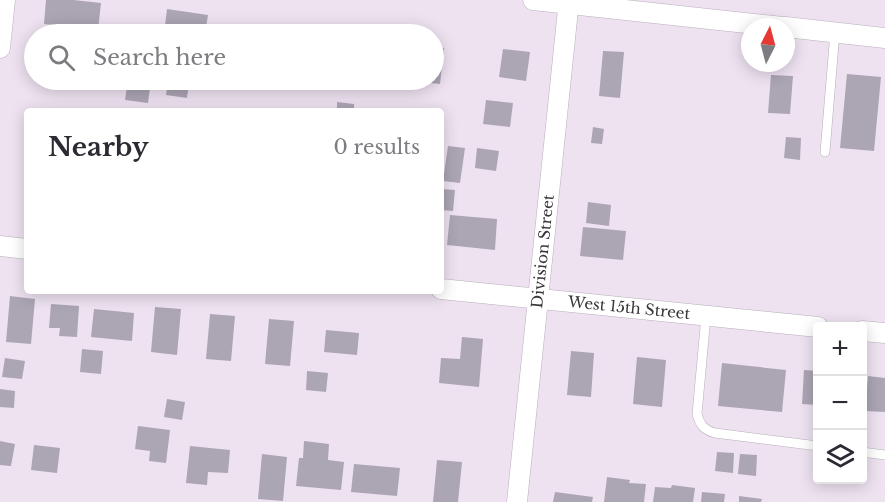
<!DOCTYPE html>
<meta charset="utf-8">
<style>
:root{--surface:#fff;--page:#f2f2f3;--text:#2b2b33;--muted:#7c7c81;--line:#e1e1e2}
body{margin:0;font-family:"Libre Baskerville",serif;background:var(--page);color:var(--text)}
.controls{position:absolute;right:18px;bottom:18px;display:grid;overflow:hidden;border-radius:6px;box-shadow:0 3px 15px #0003}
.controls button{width:54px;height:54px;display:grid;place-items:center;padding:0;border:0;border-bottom:2px solid var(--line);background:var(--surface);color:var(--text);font:30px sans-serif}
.compass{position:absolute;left:741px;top:18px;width:54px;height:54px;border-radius:50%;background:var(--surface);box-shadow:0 3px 15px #0003;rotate:6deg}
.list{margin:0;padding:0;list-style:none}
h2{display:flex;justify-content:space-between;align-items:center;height:78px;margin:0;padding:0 24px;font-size:26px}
h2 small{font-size:20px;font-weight:400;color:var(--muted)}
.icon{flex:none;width:33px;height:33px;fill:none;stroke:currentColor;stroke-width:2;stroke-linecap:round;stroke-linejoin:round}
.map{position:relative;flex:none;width:885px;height:502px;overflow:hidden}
.search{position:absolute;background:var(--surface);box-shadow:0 3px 15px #0003;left:24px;top:24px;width:420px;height:66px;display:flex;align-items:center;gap:15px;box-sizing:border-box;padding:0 21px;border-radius:33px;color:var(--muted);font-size:22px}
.panel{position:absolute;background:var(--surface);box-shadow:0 3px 15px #0003;left:24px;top:108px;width:420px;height:186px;border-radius:6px}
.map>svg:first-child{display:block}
.building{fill:#aca5b4}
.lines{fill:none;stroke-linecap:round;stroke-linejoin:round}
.lane-casing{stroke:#b9aebc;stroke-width:10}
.street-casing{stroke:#b9aebc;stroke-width:21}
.lane{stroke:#fff;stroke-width:9}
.street{stroke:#fff;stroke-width:20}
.labels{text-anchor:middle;stroke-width:4.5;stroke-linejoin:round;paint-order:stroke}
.street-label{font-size:15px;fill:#39353a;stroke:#fff}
</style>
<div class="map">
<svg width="885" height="502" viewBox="0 0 885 502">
<rect width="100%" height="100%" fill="#eee2f0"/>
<g class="building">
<polygon points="46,0 74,0 101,3 98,30 82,28 81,34 73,34 74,27 44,24"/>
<polygon points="167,9 208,15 205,34 164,34"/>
<polygon points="434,47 444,48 440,84 411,81 411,80 434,80"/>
<polygon points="503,49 530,52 526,81 499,77"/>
<polygon points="603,51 624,52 620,98 599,96"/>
<polygon points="847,74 881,77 874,151 840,148"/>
<polygon points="771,75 793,76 790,114 768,113"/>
<polygon points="128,80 151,80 148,103 125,100"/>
<polygon points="168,80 189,83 187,98 166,95"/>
<polygon points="333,80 385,80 384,87 333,81"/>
<polygon points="486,100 513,103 510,127 483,124"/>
<polygon points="337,102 354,104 354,111 337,111"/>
<polygon points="593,127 604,129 602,144 591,143"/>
<polygon points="786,137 801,138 800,160 784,158"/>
<polygon points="448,146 465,148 460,183 443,181"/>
<polygon points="477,148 499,151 496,171 475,168"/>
<polygon points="441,189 455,190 453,211 441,210"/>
<polygon points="588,202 611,205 609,226 586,223"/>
<polygon points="450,215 497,219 495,250 447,245"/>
<polygon points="583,227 626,231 623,260 580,256"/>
<polygon points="10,296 35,299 31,344 6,342"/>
<polygon points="51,304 79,306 77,337 59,336 60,328 49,328"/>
<polygon points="155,307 181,309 177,355 151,352"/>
<polygon points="94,309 134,313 132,341 91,337"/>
<polygon points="210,314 235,316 231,361 206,359"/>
<polygon points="269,319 294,321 290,366 265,364"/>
<polygon points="326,330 359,333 357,355 324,352"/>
<polygon points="462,337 483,339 479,387 439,383 441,358 460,359"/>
<polygon points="82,349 103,351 101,374 80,372"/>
<polygon points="571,351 594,353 591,397 567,395"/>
<polygon points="637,357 666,360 662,407 633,404"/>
<polygon points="5,358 25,361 22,379 2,377"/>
<polygon points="722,363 786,370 782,412 718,406"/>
<polygon points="804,370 818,371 818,405 802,404"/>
<polygon points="307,371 328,373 326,392 306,390"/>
<polygon points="868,376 885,378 885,412 865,411"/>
<polygon points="0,389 15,391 14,408 0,407"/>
<polygon points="167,399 185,402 182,420 164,417"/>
<polygon points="138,426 170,430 166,463 149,461 150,451 135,449"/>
<polygon points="0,441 15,444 11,466 0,465"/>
<polygon points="304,441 329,444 328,460 344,462 341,490 296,486 299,458 303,458"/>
<polygon points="34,445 60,448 57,473 31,470"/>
<polygon points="190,446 230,450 228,473 208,472 207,485 186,483"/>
<polygon points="717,452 734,453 733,473 715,471"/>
<polygon points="262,454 287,457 283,501 258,499"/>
<polygon points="740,454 757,455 756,476 738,474"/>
<polygon points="437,460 462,462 458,502 433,502"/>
<polygon points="354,464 400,468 397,496 351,492"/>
<polygon points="607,477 630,480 629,483 646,484 644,502 604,502"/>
<polygon points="672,485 695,488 693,502 653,502 655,487 671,488"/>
<polygon points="555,492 593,497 592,502 553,502"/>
<polygon points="702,492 725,494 724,502 701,502"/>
<polygon points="739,496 762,499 761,502 739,502"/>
</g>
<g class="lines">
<defs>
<g id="lane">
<polyline points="825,152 835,32"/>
<path d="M706 316 697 414C700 425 704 430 715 433L818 446"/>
<polyline points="862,452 885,455"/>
</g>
<g id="street">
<polyline points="533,0 783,27"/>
<polyline points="786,27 885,38"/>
<polyline points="0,48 5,0"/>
<polyline points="0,246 27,249"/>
<path id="s1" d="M441 289 818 327"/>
<polyline points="862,331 885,333"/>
<path id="s2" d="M517 502 569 0"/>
</g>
</defs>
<use href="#lane" class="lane-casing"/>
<use href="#street" class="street-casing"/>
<use href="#lane" class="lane"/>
<use href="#street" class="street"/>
</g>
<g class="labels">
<g class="street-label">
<text dy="5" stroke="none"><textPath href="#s2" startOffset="252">Division Street</textPath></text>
<text dy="5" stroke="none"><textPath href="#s1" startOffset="189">West 15th Street</textPath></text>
</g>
</g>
</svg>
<div class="controls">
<button>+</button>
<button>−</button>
<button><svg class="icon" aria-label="layers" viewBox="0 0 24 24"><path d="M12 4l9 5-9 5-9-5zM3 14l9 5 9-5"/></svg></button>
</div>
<svg class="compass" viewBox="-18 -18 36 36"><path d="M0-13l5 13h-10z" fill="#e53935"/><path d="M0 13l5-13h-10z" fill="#7c7c81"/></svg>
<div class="search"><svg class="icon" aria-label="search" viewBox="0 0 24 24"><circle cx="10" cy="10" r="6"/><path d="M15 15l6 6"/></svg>Search here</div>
<section class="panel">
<h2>Nearby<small>0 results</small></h2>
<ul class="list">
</ul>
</section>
</div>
